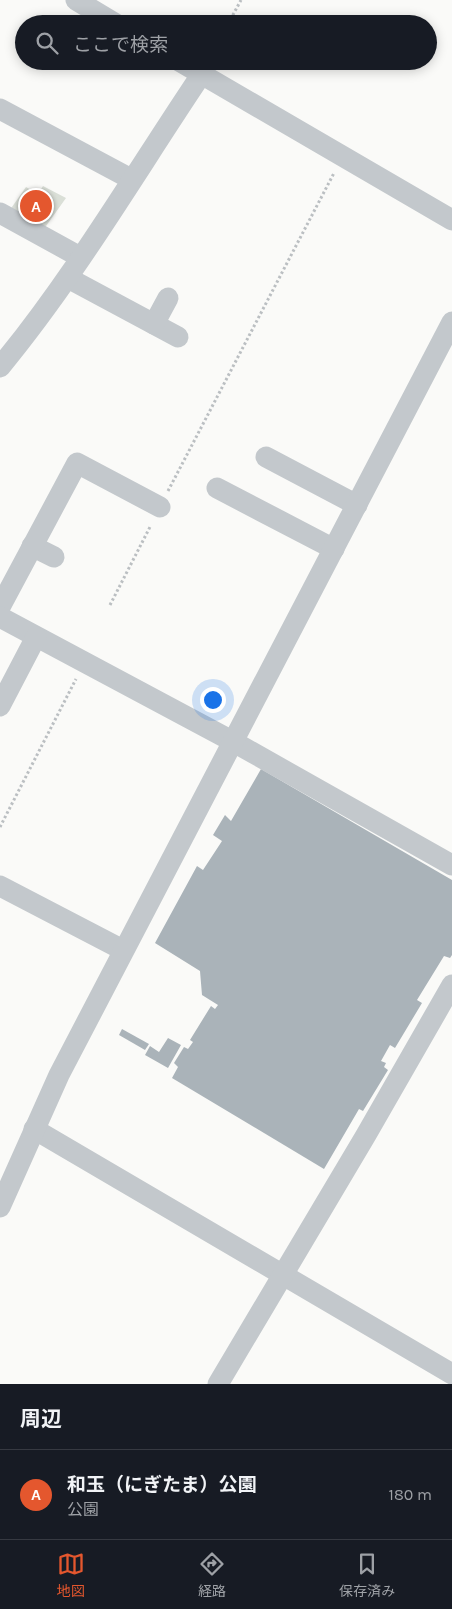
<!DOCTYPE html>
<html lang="ja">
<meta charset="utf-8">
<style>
:root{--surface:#171b24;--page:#20242c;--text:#f1f3f6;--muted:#9ea1a6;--line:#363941;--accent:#e4572e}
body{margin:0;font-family:Karla,"Noto Sans JP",sans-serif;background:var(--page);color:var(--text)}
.you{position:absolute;left:212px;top:699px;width:18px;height:18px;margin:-12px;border:4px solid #fff;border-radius:50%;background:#1a73e8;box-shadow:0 0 0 8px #1a73e833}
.badge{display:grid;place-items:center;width:32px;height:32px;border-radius:50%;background:var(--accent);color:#fff;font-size:16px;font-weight:700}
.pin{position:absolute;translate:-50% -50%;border:2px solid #fff;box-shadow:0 1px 5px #0006}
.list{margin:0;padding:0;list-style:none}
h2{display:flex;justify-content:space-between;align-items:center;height:65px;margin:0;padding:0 20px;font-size:21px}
h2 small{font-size:16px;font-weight:400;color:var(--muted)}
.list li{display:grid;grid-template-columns:32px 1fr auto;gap:15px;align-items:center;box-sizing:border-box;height:90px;padding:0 20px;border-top:1px solid var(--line)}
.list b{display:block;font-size:19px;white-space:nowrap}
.list p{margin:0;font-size:16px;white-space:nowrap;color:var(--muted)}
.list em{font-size:16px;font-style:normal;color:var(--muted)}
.icon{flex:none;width:28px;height:28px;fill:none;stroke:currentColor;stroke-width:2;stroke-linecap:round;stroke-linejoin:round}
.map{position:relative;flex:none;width:452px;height:1384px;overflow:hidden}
.search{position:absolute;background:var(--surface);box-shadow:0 2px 12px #0003;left:15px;right:15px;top:15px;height:55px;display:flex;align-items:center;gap:12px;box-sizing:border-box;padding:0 18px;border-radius:28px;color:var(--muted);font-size:19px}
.sheet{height:155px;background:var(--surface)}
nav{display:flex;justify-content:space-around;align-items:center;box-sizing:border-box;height:70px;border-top:1px solid var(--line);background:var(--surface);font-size:14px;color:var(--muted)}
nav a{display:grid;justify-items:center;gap:2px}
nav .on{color:var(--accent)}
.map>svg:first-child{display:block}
.green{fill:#dadfd7}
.building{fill:#aab3b9}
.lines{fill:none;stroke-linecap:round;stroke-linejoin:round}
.path{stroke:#bbbfc2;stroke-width:3;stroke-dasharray:2.5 2.5;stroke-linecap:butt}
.minor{stroke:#c3c8cc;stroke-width:21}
</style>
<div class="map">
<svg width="452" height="1384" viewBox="0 0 452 1384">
<rect width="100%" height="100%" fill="#fafaf8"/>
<polygon class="green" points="43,186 66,198 41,233 7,214 26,187 38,194"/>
<g class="building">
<polygon points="261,769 452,880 452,955 450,958 444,956 417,1000 422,1003 395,1048 390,1045 381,1061 386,1063 384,1067 388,1070 363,1111 359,1109 324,1169 172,1078 178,1067 174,1063 184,1047 188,1049 193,1042 190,1040 211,1006 215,1009 218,1005 202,995 200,971 155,943 197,866 203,870 222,841 213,835 225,815 231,821"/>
<polygon points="122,1029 149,1044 145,1050 119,1035"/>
<polygon points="168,1038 181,1045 168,1068 145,1055 150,1046 159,1052"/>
</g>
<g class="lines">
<g class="path">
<polyline points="228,24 241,0"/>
<polyline points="168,491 334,173"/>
<polyline points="110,605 151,525"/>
<polyline points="0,827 76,679"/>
</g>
<g class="minor">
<polyline points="76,0 116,24"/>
<polyline points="179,61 452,220"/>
<polyline points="0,109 131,179"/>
<polyline points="0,213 80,257"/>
<polyline points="68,278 178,337"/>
<polyline points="154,324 168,298"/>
<path d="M0 367C75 276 135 173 201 75"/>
<polyline points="266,457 357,505"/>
<polyline points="217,488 334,549"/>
<polyline points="32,546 54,557"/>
<polyline points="0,607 77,463 160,507"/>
<polyline points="0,617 232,741 452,865"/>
<polyline points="0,706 36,637"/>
<polyline points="0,886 123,950"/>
<polyline points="34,1129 452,1374"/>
<polyline points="0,1207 59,1075 452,322"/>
<polyline points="218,1384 366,1135 452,985"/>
</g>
</g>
</svg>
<div class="you"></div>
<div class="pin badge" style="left:36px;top:206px">A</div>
<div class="search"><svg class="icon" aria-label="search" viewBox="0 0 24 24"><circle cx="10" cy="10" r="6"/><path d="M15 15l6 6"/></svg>ここで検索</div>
</div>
<section class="sheet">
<h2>周辺<small></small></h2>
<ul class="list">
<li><span class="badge">A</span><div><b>和玉（にぎたま）公園</b><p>公園</p></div><em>180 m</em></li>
</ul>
</section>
<nav>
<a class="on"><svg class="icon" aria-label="map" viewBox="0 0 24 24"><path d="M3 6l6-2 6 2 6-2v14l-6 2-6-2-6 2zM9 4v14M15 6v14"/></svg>地図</a>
<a><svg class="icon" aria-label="directions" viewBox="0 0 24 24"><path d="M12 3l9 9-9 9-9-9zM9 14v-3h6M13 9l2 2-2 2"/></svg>経路</a>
<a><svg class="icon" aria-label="saved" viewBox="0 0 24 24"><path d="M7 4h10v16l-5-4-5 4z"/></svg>保存済み</a>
</nav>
